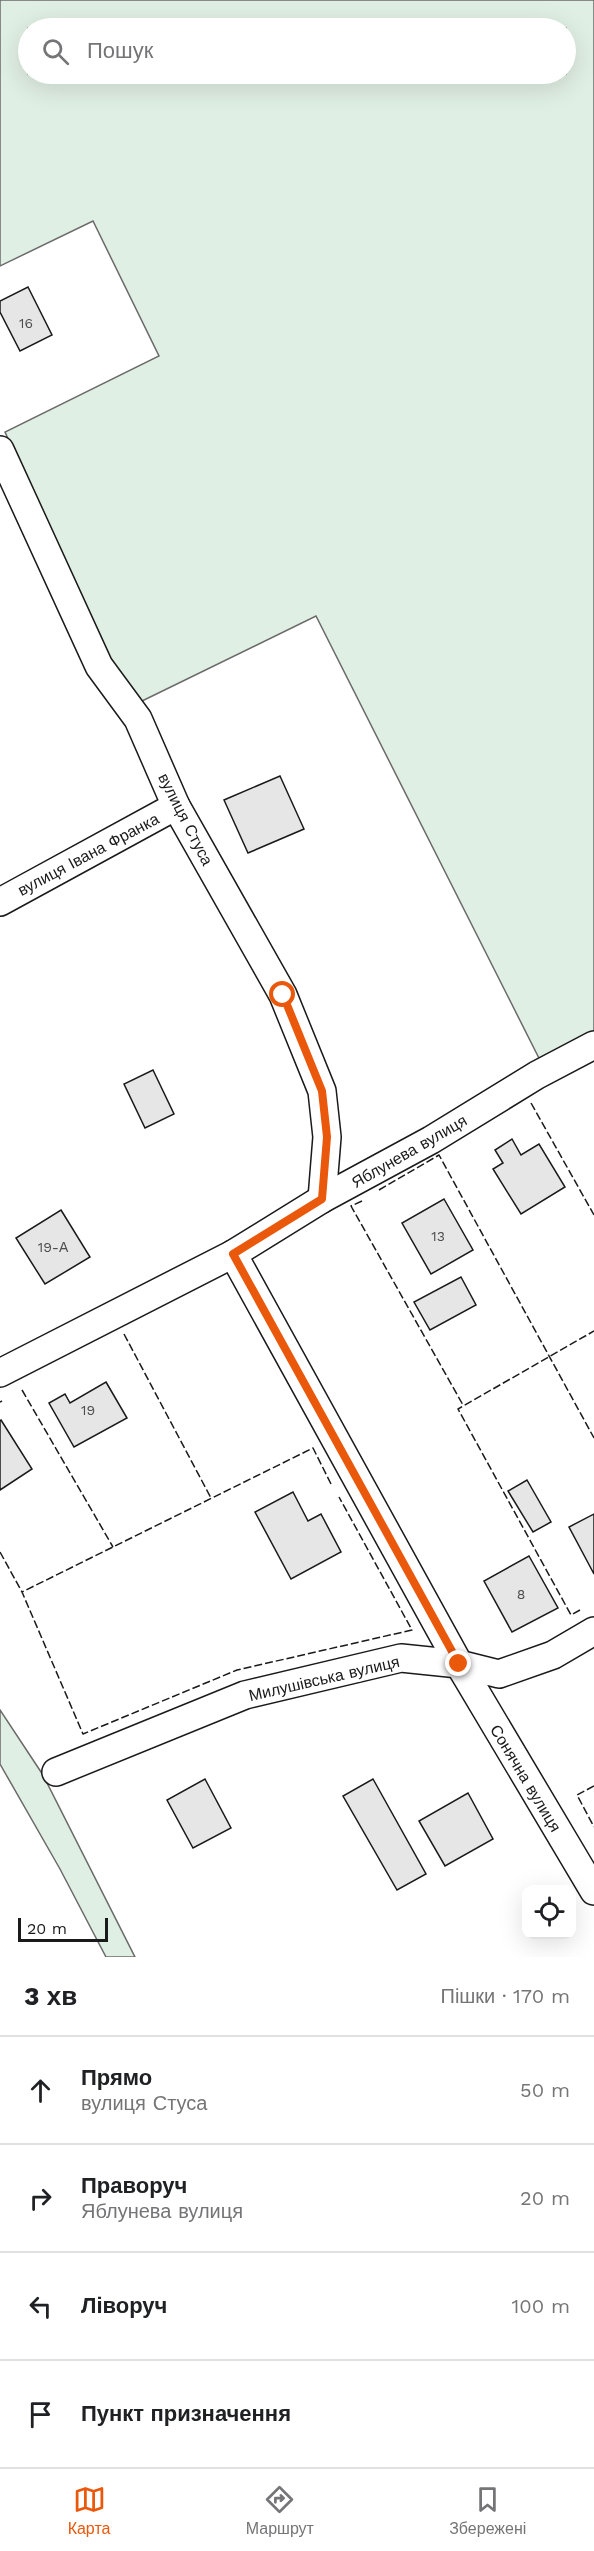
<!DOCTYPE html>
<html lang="uk">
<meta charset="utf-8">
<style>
:root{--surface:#fff;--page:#f6f6f6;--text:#202124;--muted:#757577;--line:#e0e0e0;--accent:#ea580c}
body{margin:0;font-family:"Work Sans",sans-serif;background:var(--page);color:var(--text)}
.controls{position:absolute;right:18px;bottom:18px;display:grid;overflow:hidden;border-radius:12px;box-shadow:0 6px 24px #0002}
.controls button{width:54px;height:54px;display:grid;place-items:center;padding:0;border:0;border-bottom:2px solid var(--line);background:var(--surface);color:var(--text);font:30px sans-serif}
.scale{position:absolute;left:18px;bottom:15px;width:90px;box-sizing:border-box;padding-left:6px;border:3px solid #1a1a1a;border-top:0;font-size:16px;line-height:21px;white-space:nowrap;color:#1a1a1a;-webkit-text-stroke:4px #fff;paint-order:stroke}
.stop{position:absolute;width:18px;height:18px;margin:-14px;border:4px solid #ea580c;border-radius:50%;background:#fff}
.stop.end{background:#ea580c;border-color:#fff;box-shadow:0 2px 6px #0008}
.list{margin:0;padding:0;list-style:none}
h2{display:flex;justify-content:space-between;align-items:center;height:78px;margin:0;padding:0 24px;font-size:26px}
h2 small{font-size:20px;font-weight:400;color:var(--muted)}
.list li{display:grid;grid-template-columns:39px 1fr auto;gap:18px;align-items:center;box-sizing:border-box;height:108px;padding:0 24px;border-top:2px solid var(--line)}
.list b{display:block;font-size:22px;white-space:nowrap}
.list p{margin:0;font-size:20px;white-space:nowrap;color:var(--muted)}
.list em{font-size:20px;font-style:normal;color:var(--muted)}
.icon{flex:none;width:33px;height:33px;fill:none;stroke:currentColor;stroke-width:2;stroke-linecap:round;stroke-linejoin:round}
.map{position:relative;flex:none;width:594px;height:1957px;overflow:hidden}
.search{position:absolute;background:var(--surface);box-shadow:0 6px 24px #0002;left:18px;right:18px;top:18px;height:66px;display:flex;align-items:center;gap:15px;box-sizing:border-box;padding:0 21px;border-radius:33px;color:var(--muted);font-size:22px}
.sheet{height:510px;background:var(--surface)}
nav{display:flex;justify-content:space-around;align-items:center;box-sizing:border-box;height:84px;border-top:2px solid var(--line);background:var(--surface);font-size:16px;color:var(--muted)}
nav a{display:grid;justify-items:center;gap:3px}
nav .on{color:var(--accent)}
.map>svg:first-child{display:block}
.green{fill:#e0efe3;stroke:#6a6a6a;stroke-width:1.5;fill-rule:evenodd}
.building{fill:#e6e6e6;stroke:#1a1a1a;stroke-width:1.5}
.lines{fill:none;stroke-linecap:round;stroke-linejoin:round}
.minor-casing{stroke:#1a1a1a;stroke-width:30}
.minor{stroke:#fff;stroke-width:27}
.fence{stroke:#1a1a1a;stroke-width:1.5;stroke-dasharray:8 3;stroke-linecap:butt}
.route{stroke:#ea580c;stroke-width:8}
.labels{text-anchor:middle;stroke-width:4.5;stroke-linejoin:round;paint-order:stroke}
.number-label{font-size:14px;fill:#4d4d4d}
.street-label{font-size:16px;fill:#1a1a1a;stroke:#fff}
</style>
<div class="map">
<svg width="594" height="1957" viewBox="0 0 594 1957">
<rect width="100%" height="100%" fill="#fff"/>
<g class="green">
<path d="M0 0H594V1054L548 1076 316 616 140 702 110 660 5 432 159 356 93 221 0 266ZM28 28H566V74H28Z"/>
<polygon points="0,1710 43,1775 135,1957 106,1957 60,1869 0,1764"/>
</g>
<g class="building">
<polygon points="28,287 52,335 20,351 0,312 0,301"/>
<polygon points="280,776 304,829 248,853 224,800"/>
<polygon points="153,1070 174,1114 145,1128 124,1084"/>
<polygon points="512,1139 521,1155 539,1144 565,1187 521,1214 493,1169 503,1163 495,1150"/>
<polygon points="444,1199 473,1250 431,1274 402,1223"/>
<polygon points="61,1210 90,1257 45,1284 16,1238"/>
<polygon points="461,1277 476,1305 430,1330 414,1302"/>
<polygon points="106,1382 127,1418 74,1447 49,1403 65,1394 70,1403"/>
<polygon points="1,1420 32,1469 0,1490 0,1421"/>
<polygon points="527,1480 551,1522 533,1532 508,1491"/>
<polygon points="293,1492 308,1521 321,1514 341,1552 291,1579 255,1512"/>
<polygon points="594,1514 594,1574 569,1527"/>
<polygon points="529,1556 558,1608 512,1632 484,1581"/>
<polygon points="205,1779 231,1828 193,1848 167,1800"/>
<polygon points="373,1779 426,1874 397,1890 343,1796"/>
<polygon points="468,1793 493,1839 445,1866 419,1821"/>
</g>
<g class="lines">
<defs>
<g id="minor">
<polyline points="0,450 99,666 138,719 176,806 283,995 322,1091 327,1137 322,1199"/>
<polyline points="0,902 176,806"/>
<polyline points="233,1254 459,1664 594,1891"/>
<polyline points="0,1373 233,1254 322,1199 431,1140 537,1075 594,1045"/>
<polyline points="56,1772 245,1695 401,1658 459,1664 499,1674 553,1655 594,1631"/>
</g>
</defs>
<use href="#minor" class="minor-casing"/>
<use href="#minor" class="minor"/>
<g class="fence">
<polyline points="531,1103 594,1215"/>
<polyline points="379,1190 439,1155 594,1438"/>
<polyline points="362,1201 351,1206 463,1405"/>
<polyline points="124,1334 211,1498"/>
<polyline points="22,1390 113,1547"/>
<polyline points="0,1402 2,1401"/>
<polyline points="331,1484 313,1448 22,1592 83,1734 237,1670 412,1630 339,1497"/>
<polyline points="0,1552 22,1592"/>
<polyline points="580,1610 571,1615 458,1409 594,1331"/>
<polyline points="594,1786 577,1795 594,1827"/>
</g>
</g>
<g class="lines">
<polyline class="route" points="283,995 322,1091 327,1137 322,1199 233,1254 459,1664"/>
</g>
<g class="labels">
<g class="number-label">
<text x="26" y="328">16</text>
<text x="438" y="1241">13</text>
<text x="53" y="1252">19-А</text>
<text x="88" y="1415">19</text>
<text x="521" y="1599">8</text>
</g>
<g class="street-label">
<text transform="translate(186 819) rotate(63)" y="6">вулиця Стуса</text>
<text transform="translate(88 854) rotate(-28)" y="6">вулиця Івана Франка</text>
<text transform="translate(409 1151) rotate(-30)" y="6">Яблунева вулиця</text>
<text transform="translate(324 1678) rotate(-13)" y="6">Милушівська вулиця</text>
<text transform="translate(526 1778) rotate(59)" y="6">Сонячна вулиця</text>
</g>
</g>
</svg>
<div class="controls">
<button><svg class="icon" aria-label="locate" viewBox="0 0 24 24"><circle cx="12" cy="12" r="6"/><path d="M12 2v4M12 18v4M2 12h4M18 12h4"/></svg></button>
</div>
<div class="scale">20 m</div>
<div class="stop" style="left:283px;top:995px"></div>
<div class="stop end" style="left:459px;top:1664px"></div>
<div class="search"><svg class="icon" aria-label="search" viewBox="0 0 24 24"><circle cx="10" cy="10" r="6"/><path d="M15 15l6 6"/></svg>Пошук</div>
</div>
<section class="sheet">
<h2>3 хв<small>Пішки · 170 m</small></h2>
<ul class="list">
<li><svg class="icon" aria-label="ahead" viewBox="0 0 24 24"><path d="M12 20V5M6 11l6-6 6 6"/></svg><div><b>Прямо</b><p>вулиця Стуса</p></div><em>50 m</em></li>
<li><svg class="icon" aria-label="right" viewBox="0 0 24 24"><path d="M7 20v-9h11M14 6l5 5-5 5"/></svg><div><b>Праворуч</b><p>Яблунева вулиця</p></div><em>20 m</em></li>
<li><svg class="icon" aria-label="left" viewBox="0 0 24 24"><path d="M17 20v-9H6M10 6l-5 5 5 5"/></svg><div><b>Ліворуч</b></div><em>100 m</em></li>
<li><svg class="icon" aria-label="arrive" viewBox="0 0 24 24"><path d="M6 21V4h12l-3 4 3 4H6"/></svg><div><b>Пункт призначення</b></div></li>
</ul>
</section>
<nav>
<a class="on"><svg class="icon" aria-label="map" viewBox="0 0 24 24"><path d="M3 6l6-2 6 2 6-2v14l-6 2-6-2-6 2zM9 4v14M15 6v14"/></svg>Карта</a>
<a><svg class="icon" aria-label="directions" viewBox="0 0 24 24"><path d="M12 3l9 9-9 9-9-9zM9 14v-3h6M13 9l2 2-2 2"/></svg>Маршрут</a>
<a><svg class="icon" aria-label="saved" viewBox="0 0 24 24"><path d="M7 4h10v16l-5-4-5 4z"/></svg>Збережені</a>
</nav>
